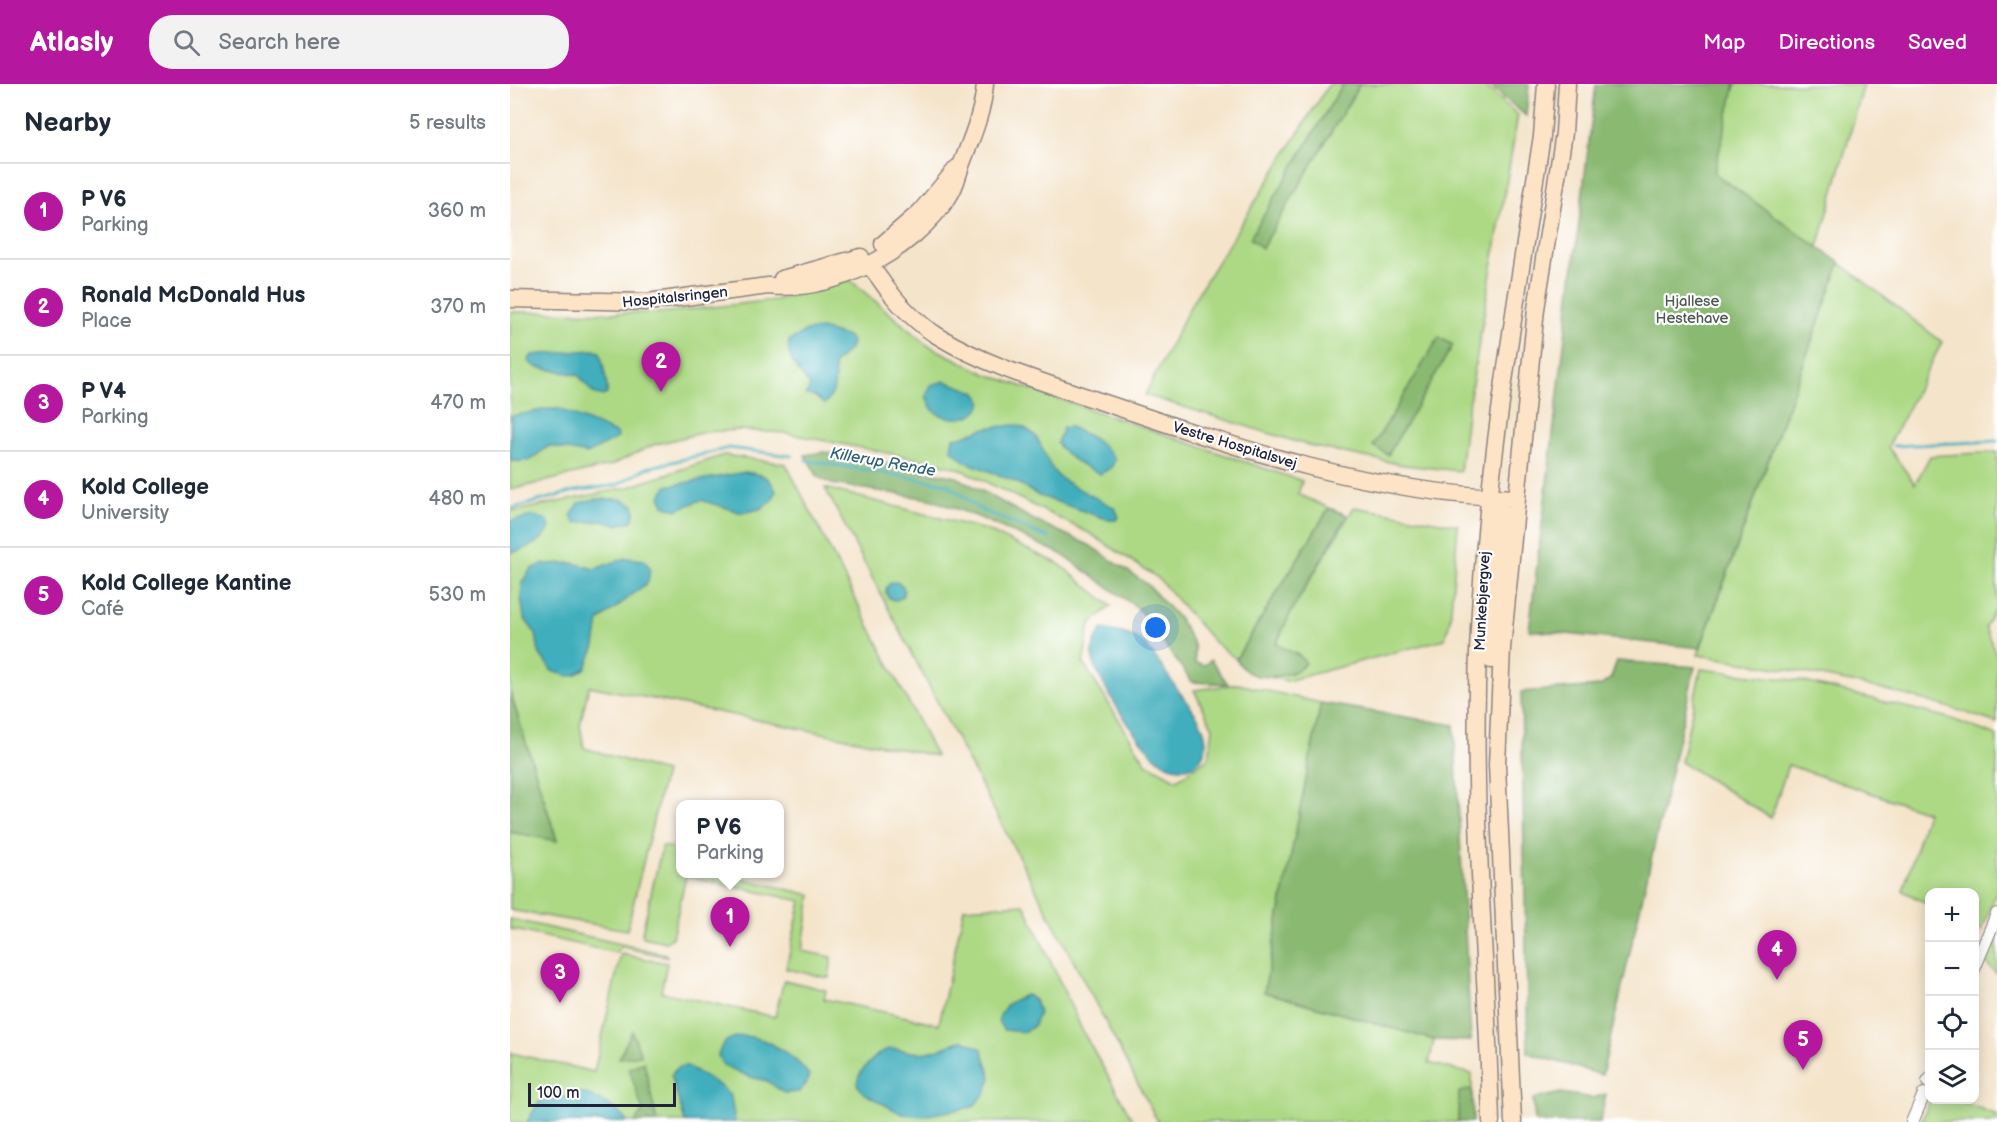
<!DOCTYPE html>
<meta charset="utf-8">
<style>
:root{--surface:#fff;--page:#f2f2f3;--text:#1f2937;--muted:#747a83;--line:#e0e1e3;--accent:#b5179e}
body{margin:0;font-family:"Balsamiq Sans",sans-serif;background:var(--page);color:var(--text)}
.controls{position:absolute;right:18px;bottom:18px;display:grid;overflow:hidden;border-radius:12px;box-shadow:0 3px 15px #0003}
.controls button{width:54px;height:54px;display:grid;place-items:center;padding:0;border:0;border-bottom:2px solid var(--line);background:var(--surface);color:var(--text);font:30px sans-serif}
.scale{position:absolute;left:18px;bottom:15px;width:148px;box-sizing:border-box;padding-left:6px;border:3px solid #22223b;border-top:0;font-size:16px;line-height:21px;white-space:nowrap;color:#22223b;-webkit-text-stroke:4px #fff;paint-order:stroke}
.you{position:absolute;left:646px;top:544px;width:21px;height:21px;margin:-15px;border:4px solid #fff;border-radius:50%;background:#1a73e8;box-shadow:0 0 0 9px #1a73e833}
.badge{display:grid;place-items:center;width:39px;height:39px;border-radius:50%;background:var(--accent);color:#fff;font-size:20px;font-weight:700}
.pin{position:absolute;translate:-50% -50px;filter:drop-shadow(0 2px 3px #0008)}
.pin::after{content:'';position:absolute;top:32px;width:21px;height:18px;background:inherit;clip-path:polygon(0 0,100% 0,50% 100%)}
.popup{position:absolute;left:166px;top:716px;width:108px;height:78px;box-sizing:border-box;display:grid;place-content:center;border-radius:12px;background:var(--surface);filter:drop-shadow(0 2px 4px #0005);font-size:20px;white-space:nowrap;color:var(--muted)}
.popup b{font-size:22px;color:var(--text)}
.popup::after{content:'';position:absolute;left:50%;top:100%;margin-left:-12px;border:12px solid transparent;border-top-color:var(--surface)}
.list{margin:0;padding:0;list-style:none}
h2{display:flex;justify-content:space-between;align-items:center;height:78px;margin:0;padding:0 24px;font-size:26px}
h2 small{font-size:20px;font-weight:400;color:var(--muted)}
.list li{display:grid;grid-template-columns:39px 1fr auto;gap:18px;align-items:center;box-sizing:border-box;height:96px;padding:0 24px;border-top:2px solid var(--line)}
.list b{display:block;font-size:22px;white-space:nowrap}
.list p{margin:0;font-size:20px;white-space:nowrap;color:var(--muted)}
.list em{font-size:20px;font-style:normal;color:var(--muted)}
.icon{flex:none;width:33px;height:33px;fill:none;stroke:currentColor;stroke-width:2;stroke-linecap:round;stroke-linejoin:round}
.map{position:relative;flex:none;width:1487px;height:1038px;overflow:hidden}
header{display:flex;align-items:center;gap:36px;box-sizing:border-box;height:84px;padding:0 30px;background:var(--accent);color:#fff}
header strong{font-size:28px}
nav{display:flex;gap:33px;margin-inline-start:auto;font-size:21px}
.search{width:420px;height:54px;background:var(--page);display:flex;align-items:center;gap:15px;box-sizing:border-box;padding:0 21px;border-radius:24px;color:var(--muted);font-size:22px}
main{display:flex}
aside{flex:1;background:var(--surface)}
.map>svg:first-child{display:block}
.green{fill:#add985;stroke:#687e60;stroke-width:1.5}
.forest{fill:#8ab972;stroke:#566e56;stroke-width:1.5}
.water{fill:#3faebc;stroke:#30687c;stroke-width:1.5}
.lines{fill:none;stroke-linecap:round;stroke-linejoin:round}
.stream{stroke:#3faebc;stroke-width:3}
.street-casing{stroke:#8b8382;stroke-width:14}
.secondary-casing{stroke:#8b8382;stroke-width:19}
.street{stroke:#fff;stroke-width:12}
.secondary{stroke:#fee4c6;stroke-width:16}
.labels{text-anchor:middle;stroke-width:4.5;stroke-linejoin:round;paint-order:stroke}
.street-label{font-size:15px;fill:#22223b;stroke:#fff}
.park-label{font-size:15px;fill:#4c5951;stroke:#fff}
.water-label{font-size:16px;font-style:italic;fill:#2f6175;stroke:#fff}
</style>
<header>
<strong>Atlasly</strong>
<div class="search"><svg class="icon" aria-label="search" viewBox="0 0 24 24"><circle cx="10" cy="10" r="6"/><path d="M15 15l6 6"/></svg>Search here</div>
<nav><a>Map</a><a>Directions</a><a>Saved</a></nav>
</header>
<main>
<aside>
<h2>Nearby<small>5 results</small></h2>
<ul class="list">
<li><span class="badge">1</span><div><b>P V6</b><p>Parking</p></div><em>360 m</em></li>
<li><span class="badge">2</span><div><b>Ronald McDonald Hus</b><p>Place</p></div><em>370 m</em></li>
<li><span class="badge">3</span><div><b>P V4</b><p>Parking</p></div><em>470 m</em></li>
<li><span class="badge">4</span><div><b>Kold College</b><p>University</p></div><em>480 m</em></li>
<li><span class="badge">5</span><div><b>Kold College Kantine</b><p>Café</p></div><em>530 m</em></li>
</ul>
</aside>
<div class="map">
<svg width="1487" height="1038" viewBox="0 0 1487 1038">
<rect width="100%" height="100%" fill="#fff"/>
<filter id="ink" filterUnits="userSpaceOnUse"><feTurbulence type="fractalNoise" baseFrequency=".0167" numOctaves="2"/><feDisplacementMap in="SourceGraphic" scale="12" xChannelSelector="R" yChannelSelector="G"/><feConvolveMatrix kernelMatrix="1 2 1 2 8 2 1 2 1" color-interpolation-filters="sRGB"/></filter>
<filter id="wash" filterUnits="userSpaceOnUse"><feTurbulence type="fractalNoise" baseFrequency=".008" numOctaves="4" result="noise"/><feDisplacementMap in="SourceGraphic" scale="24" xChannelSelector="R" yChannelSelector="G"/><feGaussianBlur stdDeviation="1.35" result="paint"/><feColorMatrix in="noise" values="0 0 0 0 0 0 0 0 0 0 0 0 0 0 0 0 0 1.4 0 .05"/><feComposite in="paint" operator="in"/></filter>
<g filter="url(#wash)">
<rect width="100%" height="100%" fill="#f4e4ca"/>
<g class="green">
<polygon points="819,0 973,0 1008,31 957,329 950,387 894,381 800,362 635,311 683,217"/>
<polygon points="1225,0 1354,0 1308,163 1204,89"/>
<path d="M1330 179 1432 258 1378 363 1405 400 1420 372 1487 368V521L1475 543 1487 573V639C1387 604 1293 587 1188 571Z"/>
<polygon points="340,196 417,261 476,290 792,397 788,410 819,424 726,575 704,558 648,494 581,450 448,384 423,378 276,349 229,346 195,348 143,361 102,381 0,406 0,228 150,229 265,216"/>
<polygon points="214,371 276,380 426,672 79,602 70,641 74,664 155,688 117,846 0,826 0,748 47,756 0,608 0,428 119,403"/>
<polygon points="315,404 476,446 549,480 601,522 580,540 573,579 636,679 667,696 699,673 703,644 684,606 728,600 811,619 754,908 924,956 919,979 962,990 962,1005 949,1009 948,1038 648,1038"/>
<polygon points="844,423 948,441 940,537 935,555 777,597 755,592 782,589 790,572 766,561 781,528"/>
<polygon points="1191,585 1291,597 1439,634 1487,652 1487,806 1472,847 1465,843 1464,808 1420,808 1419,821 1393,807 1417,728 1278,681 1261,734 1171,678"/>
<polygon points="152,762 170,765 170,790 214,790 301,811 292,867 322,873 319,894 276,885 291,817 176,792 162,854 156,858 133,853 132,849"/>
<polygon points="514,820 573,948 624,1038 0,1038 1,969 84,988 111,870 157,879 151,908 265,933 274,896 316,906 314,915 429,940 454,824"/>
<polygon points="0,835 155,870 158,873 111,863 106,869 0,845"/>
<polygon points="1487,838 1487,890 1472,875"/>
<polygon points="1420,1016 1448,1016 1487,1031 1487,1038 1411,1038"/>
</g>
<g class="forest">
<polygon points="833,0 850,0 752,164 740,154"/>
<polygon points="978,0 1019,0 1016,32"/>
<polygon points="1086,0 1225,0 1204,89 1330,179 1190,564 1019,546"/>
<polygon points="929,253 943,261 878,371 863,362"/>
<polygon points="314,368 447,393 524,436 579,461 637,500 670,536 685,563 685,579 694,581 701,576 718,600 682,598 629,525 551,470 468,433 420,415 322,400 308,393 295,371"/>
<path d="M819 424 837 431 781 528 766 560 790 572 796 579C785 592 751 598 736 587 732 584 729 579 726 575Z"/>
<polygon points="1107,577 1185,583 1092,991 1018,969 1011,608 1090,602 1101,594"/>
<polygon points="0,608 47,757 0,748"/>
<polygon points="811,619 944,641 961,957 924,956 754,908"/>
<polygon points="122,947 131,971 109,974"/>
<polygon points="134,978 147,1038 125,1038 133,1027 119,984"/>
<polygon points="962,1005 963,1038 948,1038 949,1008"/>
<polygon points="1051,1009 1082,1014 1096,1010 1090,1038 1025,1038 1023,1015"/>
</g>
<g class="water">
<path d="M311 245 339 253 342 258 340 265 324 280C325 294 327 311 314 320L304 312 296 311 300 302C289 285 276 279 279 257L296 247Z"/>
<path d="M83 266 90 268C93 280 98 299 97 310L93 312 83 309 68 291 26 283 18 277 22 271Z"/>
<path d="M435 297 465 308 472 317C469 337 436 339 423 326 420 323 418 317 416 312L421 301Z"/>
<path d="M38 325H49L106 349 108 354 77 370 39 362C19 374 28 379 0 377L1 332Z"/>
<path d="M505 341C536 347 529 373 548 392 557 401 592 416 605 424L609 433 606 436H599L527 411 506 398 454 377 441 365 443 354 451 353 475 344Z"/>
<path d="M560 343C578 351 594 358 605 376L601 384 590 390C573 382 558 375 547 359L553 344Z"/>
<path d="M235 388C251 390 259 391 266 407L262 417 250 425 232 429 191 416 166 426 154 421 150 412 157 402Z"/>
<polygon points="86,415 111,415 124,421 125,428 122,437 107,441 92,437 65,439 61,432 69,419"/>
<path d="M24 432 37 436 40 443C35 457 15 466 0 469V437Z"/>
<polygon points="116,474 134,476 140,484 138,498 89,537 85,562 76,584 65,591 57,592 42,587 29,569 26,550 14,534 11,514 12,498 21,485 34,480 64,479 84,485"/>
<circle cx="385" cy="507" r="9"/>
<path d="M592 545C604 547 622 550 631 557 645 569 656 590 667 605 683 626 710 655 687 679 680 686 666 685 657 681 636 673 583 592 582 570 582 561 588 552 592 545Z"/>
<path d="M516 911 525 916 529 929 523 943 513 948 494 946 488 938C492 922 500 917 516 911Z"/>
<path d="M230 952C255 951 285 972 299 991L296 1000 289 1008 274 1009 257 997 240 993 213 981 208 972C212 958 216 955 230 952Z"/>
<path d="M453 956 472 965 481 993 476 1008 463 1023 412 1032 392 1030 353 1009 347 1000C348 990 352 987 358 980 384 950 392 975 422 967 433 965 443 959 453 956Z"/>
<polygon points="177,982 212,1003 221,1013 225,1038 175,1038 161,991 168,983"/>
<path d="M70 1009C85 1011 109 1025 117 1038H17L29 1018Z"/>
</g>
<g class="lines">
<g class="stream">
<polyline points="1383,362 1487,357"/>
<polyline points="296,376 438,400 469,425 539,454"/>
<polyline points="0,425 65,407 107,401 137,384 219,364 282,372"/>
</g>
</g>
</g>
<g filter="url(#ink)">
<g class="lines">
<defs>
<g id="street">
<polyline points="1464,885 1487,830"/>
<polyline points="1418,998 1420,995"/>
<polyline points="1402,1038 1414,1010"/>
</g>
<g id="secondary">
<polyline points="373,160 410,128 447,84"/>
<path d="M348 174C363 182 368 193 378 206 392 224 408 240 428 252 480 284 543 301 601 321 733 366 865 410 1006 414"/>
<polyline points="272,195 351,173"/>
<path d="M0 215 137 218 258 202C324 209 402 168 439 112 446 102 448 90 452 79 462 53 473 28 475 0"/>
<polyline points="978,413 989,421 991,427 981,537 981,576"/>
<path d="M981 1038C977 894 964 749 967 605 970 419 1003 236 1032 52L1036 0"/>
<polyline points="1003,1038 987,681 992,564 1026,225 1054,49 1057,0"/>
</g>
</defs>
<use href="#street" class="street-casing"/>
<use href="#secondary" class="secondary-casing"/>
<use href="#street" class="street"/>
<use href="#secondary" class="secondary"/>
</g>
</g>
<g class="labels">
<g class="street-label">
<text transform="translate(165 213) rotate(-6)" y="5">Hospitalsringen</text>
<text transform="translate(725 361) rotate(17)" y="5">Vestre Hospitalsvej</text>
<text transform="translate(972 517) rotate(-87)" y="5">Munkebjergvej</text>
</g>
<g class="park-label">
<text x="1182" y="222">Hjallese<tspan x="1182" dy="17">Hestehave</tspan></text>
</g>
<g class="water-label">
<text transform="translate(373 377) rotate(10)" y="6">Killerup Rende</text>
</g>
</g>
</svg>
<div class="controls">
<button>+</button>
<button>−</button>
<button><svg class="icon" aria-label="locate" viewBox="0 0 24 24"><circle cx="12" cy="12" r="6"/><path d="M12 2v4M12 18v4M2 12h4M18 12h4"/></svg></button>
<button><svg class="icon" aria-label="layers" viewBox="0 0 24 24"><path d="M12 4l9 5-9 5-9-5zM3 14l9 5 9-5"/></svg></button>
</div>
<div class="scale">100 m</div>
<div class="you"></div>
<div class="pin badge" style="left:220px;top:863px">1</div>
<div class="popup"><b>P V6</b>Parking</div>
<div class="pin badge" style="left:151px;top:308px">2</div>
<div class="pin badge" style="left:50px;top:919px">3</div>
<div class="pin badge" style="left:1267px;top:896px">4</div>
<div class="pin badge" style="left:1293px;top:986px">5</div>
</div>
</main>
